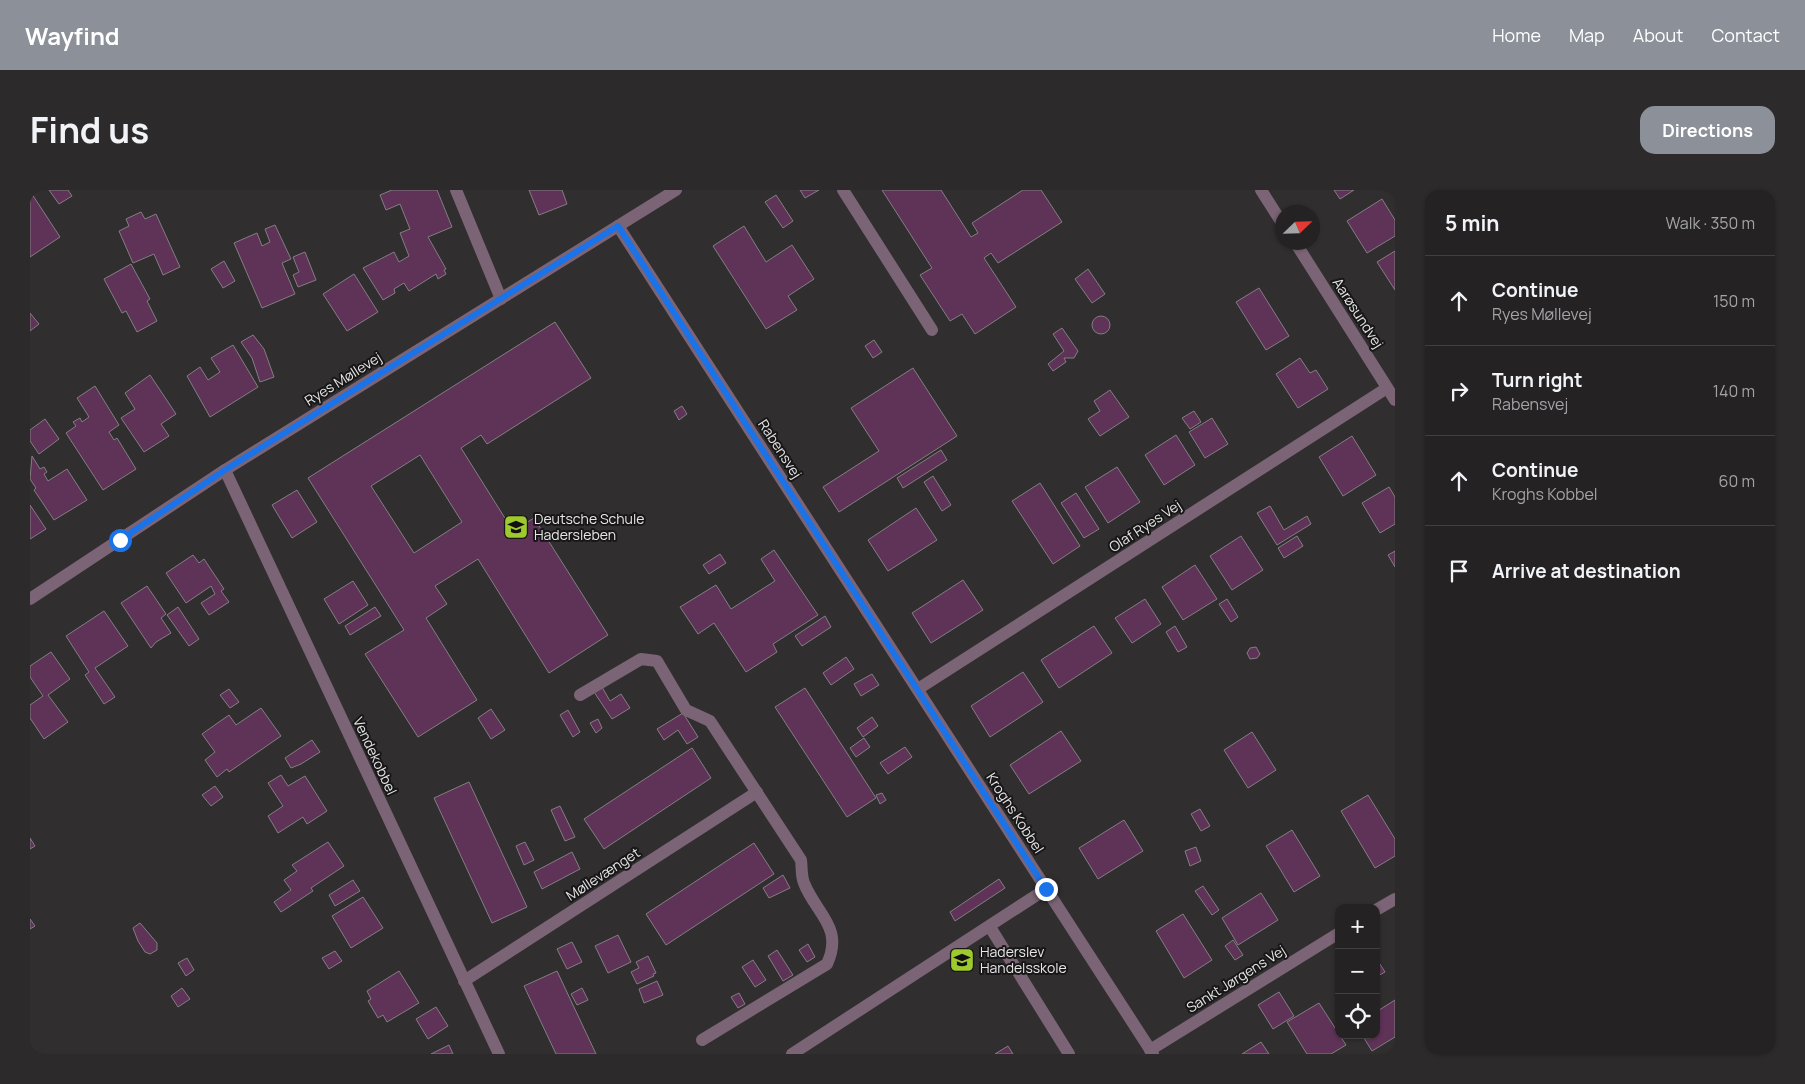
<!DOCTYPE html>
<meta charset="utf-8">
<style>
:root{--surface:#252224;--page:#2d2a2c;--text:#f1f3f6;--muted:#a3a4a6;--line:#423f41;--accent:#8c9099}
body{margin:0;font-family:Manrope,sans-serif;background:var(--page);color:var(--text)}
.controls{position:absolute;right:15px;bottom:15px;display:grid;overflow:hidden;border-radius:10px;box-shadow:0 1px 4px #0004}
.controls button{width:45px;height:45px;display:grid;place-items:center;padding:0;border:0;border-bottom:1px solid var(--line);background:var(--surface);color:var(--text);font:25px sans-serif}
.compass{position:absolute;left:1245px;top:15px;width:45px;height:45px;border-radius:50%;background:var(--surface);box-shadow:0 1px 4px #0004;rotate:67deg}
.stop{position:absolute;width:15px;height:15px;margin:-11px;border:4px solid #1a73e8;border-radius:50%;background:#fff}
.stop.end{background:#1a73e8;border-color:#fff;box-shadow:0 1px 5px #0008}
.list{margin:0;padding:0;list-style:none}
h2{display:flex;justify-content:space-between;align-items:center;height:65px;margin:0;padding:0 20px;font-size:21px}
h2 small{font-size:16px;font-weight:400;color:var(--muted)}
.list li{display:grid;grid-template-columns:32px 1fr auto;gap:15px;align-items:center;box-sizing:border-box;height:90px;padding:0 20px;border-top:1px solid var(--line)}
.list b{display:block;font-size:19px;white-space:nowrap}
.list p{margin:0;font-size:16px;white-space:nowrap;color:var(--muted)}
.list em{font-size:16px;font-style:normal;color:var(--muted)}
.icon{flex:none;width:28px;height:28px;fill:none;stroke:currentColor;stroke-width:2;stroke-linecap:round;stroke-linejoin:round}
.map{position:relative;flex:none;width:1365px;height:864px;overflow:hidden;border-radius:15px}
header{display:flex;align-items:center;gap:30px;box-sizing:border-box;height:70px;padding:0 25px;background:var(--accent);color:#fff}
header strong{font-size:24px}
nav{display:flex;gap:28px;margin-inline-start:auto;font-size:18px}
.intro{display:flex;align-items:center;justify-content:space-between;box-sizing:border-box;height:120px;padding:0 30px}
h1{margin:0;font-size:35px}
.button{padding:12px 22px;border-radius:15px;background:var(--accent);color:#fff;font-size:18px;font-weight:700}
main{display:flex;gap:30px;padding:0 30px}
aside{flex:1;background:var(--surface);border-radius:15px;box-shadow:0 1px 4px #0004}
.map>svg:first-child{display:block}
.building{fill:#5f3257;stroke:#827f81;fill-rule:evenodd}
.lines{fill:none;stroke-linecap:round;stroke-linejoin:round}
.minor{stroke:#7b6475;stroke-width:12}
.route{stroke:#1a73e8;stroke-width:6}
.labels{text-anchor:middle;stroke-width:4;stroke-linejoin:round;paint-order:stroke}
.street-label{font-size:14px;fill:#e7e5e6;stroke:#181718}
.poi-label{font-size:14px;fill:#e7e5e6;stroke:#181718;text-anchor:start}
</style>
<header>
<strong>Wayfind</strong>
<nav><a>Home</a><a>Map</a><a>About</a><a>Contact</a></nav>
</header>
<div class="intro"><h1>Find us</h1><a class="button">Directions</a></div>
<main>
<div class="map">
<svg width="1365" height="864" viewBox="0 0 1365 864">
<rect width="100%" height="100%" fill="#312e30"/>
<g class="building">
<polygon points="19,0 38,0 42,6 29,14"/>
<polygon points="362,0 407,0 422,37 398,47 416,79 414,80 416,84 408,89 406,84 379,101 374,93 364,99 365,103 353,110 333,78 364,62 369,72 379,66 370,43 380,39 370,14 356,20 350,5"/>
<polygon points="499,0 532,0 537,14 509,25"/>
<polygon points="770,0 789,0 775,8"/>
<polygon points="852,0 911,0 941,47 948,43 942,33 993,0 1011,0 1032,32 968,73 961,63 954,68 986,117 945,144 932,124 920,131 890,85 902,78"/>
<polygon points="1304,0 1324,0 1310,9"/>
<polygon points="0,1 30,47 0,67"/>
<polygon points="746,5 763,31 753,38 735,12"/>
<polygon points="1352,9 1365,30 1365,46 1337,63 1317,31"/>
<polygon points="111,22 115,29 126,24 150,77 133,85 124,64 103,73 89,41 99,36 96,29"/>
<polygon points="245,35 261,69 252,73 265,104 232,118 204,53 227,43 232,56 240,52 235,39"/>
<polygon points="714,36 736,72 762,55 784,89 758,106 767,120 736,139 683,56"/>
<polygon points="1365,61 1365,100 1347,72"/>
<polygon points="275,62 286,90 268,97 263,85 269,82 263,67"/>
<polygon points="194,71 205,91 193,98 181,79"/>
<polygon points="101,74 120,109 117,111 127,131 107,142 96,121 92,123 74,89"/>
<polygon points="1058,79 1075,104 1062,113 1045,89"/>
<polygon points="324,84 348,122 317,141 293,104"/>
<polygon points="1229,98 1259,146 1236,160 1206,112"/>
<polygon points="0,123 9,134 0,141"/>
<circle cx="1071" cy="135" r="9"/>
<path d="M525 132 561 188 457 254 451 245 431 258 483 341 504 328 578 445 519 483 448 369 405 396 417 414 396 428 447 510 388 547 335 464 374 440 278 288ZM390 265 432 332 384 363 341 296Z"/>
<polygon points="1032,138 1048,161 1044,168 1034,168 1036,172 1023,181 1018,174 1034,161 1023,144"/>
<polygon points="223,145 234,159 244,187 230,192 222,168 211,152"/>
<polygon points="844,150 852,162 843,168 835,156"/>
<polygon points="203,155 228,197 180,227 157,186 170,177 178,190 190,182 181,168"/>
<polygon points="1270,168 1280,183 1286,180 1298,199 1268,218 1246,184"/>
<polygon points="883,178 927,246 809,322 793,297 849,261 821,218"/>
<polygon points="120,185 146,224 131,234 139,246 114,262 91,228 105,219 95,203"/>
<polygon points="65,196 89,235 79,242 84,250 87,248 106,279 73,300 36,243 46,236 43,232 50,228 52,232 59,227 47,208"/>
<polygon points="1080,200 1099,227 1070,246 1058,229 1070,221 1064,211"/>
<polygon points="652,216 657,224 649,230 644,221"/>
<polygon points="1164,221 1171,232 1160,239 1152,228"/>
<polygon points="1182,228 1198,254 1175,268 1159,242"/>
<polygon points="15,229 29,249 9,264 0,251 0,240"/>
<polygon points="1146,245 1165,275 1134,295 1115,265"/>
<polygon points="1322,246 1346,285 1313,306 1289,267"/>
<polygon points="911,260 917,270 873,298 867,288"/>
<polygon points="2,266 10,279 14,277 17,282 14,284 18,291 37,279 57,310 24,330 4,300 6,298 0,289"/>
<polygon points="1087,277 1110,312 1078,333 1055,297"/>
<polygon points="903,286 921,315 912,321 894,292"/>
<polygon points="1010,293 1050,356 1023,374 982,311"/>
<polygon points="1359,297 1365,307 1365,334 1350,343 1332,313"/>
<polygon points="267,300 287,332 262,348 242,315"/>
<polygon points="1046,303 1069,339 1054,348 1031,313"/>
<polygon points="0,315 16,339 0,349"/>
<polygon points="1240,316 1254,340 1277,326 1281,334 1247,355 1227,323"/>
<polygon points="886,318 907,350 858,381 838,350"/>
<polygon points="1211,346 1233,380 1202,400 1180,366"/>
<polygon points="1267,346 1273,356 1254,368 1248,358"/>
<polygon points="744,360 788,425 743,454 747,462 716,482 684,433 668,444 650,417 686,395 701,419 745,391 731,369"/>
<polygon points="1365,361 1365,377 1358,365"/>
<polygon points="690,364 696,373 679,384 673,375"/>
<polygon points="163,365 169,373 174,369 194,399 191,401 199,412 179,425 171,413 185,404 181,396 156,413 136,383"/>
<polygon points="1165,375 1187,409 1153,430 1132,397"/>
<polygon points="933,390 953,420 901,453 882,423"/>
<polygon points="323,391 338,415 309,434 294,409"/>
<polygon points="117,396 136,424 131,428 141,443 126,452 121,458 91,413"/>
<polygon points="1115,409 1131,434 1102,453 1085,428"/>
<polygon points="1197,409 1208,427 1201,432 1189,414"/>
<polygon points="148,417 169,449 159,456 137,425"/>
<polygon points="345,417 351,426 320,445 315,436"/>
<polygon points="74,421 98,456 65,478 85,507 74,514 55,485 59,482 36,446"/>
<polygon points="795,426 801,437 772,456 765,446"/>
<polygon points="1064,436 1082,463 1029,498 1011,470"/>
<polygon points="1145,436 1157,457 1148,462 1136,442"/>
<polygon points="1226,457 1230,464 1227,468 1220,469 1217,463 1220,458"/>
<polygon points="21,462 40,489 18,505 38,532 14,549 0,528 0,515 13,506 0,487 0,476"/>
<polygon points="816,467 824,479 801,495 793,483"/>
<polygon points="993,482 1013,512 960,547 941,516"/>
<polygon points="842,484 849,495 831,506 824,494"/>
<polygon points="572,497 580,511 591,504 600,518 582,529 564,502"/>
<polygon points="775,498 846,608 817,627 745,517"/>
<polygon points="199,499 209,512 200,518 190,505"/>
<polygon points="231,518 251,546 199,582 197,579 187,587 175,570 185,562 172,544 199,525 206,535"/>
<polygon points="461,519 475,540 461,549 448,528"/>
<polygon points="538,520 550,542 543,547 530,525"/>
<polygon points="653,523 668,547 657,554 648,540 634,550 627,539"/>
<polygon points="842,527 848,536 833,547 827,538"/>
<polygon points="568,529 572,538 566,543 560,533"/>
<polygon points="1031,541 1051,571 999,604 980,575"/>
<polygon points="1222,542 1246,580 1218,598 1194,560"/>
<polygon points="834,548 840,557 826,567 820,558"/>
<polygon points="282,550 290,562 271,574 261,578 255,568"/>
<polygon points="875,557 882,567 858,584 850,573"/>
<polygon points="662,558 681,588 574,659 554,629"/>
<polygon points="251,585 258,596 275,586 297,621 277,634 273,627 248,643 238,626 253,616 238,593"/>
<polygon points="439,592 497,717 462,733 404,608"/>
<polygon points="185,596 193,607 181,616 172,605"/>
<polygon points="852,603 856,610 850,614 846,605"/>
<polygon points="1338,605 1365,649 1365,666 1345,678 1311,621"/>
<polygon points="530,616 545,647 535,651 521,620"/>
<polygon points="1170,619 1180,636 1171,641 1161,624"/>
<polygon points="1094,630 1113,661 1068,689 1049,658"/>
<polygon points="1262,640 1290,686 1264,702 1236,656"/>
<polygon points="0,648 5,656 0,659"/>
<polygon points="298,652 314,676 281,698 283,701 251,722 244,712 261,700 254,690 267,681 262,675"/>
<polygon points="495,652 504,670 494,675 486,656"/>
<polygon points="724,653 744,684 636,755 616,724"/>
<polygon points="1166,657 1171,671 1160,676 1155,661"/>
<polygon points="542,662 550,679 512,699 504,682"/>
<polygon points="753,685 760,698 739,708 733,698"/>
<polygon points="969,689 975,698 925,731 920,722"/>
<polygon points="323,690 330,701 305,716 299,705"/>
<polygon points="1173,696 1189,720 1182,725 1165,701"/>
<polygon points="1231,703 1248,730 1208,755 1192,728"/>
<polygon points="333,707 353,738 321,758 302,726"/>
<polygon points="1153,724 1182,770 1154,788 1126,741"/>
<polygon points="0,729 5,736 0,739"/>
<polygon points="110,733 127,753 127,760 120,764 115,762 108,751 103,738"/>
<polygon points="588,745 601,772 578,783 565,756"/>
<polygon points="1203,750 1213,765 1205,770 1195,756"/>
<polygon points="542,752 552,772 537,779 527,759"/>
<polygon points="778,754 785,767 777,772 769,760"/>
<polygon points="747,760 763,785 753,791 738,766"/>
<polygon points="305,761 312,771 299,779 292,768"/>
<polygon points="618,766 626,783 623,784 624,786 607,794 601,782 609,778 606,772"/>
<polygon points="157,768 164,780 156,786 148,773"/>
<polygon points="1346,768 1355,782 1346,787"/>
<polygon points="723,770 736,790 725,797 712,777"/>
<polygon points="369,781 389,813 357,832 353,825 348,828 338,811 341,809 337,801"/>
<polygon points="527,781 566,864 526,864 494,796"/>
<polygon points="627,791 633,805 614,813 609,799"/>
<polygon points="152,798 160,809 148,817 141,806"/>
<polygon points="552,798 558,810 547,815 541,804"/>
<polygon points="1249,802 1264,826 1243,839 1228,815"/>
<polygon points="709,803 715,814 708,818 701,807"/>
<polygon points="1365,810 1365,847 1342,861 1332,845 1346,845 1346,822"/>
<polygon points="1289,813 1316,855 1301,864 1277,864 1257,832"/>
<polygon points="406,817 418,836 398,849 386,829"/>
<polygon points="1231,852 1239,864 1212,864"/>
<polygon points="419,855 423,864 401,864"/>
<polygon points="978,856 983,864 965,864"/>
</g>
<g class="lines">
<g class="minor">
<polyline points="426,0 471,109"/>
<polyline points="813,0 902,140"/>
<polyline points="1231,0 1252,33"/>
<polyline points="588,36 1123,864"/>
<polyline points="1265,52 1365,210"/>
<polyline points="195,280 469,864"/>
<polyline points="0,409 195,280 646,0"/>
<polyline points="888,499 1357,198"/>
<path d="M550 505 611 469 627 471 656 520 680 531 771 670C772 677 771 686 774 693 786 724 814 737 797 774L672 850"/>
<polyline points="1346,720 1365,709"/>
<polyline points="960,737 1039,864"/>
<polyline points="434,791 727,602"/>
<polyline points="1120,860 1309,743"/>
<polyline points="762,864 1016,699"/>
</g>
</g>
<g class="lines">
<polyline class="route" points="90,350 195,280 588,36 1016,699"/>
</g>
<defs>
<symbol id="school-square" viewBox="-11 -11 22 22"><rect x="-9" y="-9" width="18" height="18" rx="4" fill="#9fca2d" stroke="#181718"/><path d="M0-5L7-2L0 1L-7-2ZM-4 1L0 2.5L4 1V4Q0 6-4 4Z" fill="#111"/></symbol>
</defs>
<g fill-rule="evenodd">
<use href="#school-square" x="472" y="323" width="28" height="28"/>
<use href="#school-square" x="918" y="756" width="28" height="28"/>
</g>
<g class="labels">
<g class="street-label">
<text transform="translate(1328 123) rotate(57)" y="5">Aarøsundvej</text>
<text transform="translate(313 189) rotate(-32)" y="5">Ryes Møllevej</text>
<text transform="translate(750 259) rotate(57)" y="5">Rabensvej</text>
<text transform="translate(1115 336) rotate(-33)" y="5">Olaf Ryes Vej</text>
<text transform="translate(345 566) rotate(65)" y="5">Vendekobbel</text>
<text transform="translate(985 623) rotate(57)" y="5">Kroghs Kobbel</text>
<text transform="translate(573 684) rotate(-33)" y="5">Møllevænget</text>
<text transform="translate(1206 789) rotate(-32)" y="5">Sankt Jørgens Vej</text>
</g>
<g class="poi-label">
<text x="504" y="334">Deutsche Schule<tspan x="504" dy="16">Hadersleben</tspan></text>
<text x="950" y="767">Haderslev<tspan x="950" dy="16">Handelsskole</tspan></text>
</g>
</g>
</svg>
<div class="controls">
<button>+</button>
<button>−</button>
<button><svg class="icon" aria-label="locate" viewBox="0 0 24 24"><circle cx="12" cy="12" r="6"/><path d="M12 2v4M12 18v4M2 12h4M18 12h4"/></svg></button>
</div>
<svg class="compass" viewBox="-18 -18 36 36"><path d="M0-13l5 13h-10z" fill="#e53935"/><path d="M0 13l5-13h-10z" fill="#a3a4a6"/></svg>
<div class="stop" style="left:90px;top:350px"></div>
<div class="stop end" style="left:1016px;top:699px"></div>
</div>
<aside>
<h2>5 min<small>Walk · 350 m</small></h2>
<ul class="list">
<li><svg class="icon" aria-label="ahead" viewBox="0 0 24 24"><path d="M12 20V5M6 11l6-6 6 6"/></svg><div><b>Continue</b><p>Ryes Møllevej</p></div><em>150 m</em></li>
<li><svg class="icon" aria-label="right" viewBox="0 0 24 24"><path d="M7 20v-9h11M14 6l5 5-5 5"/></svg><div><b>Turn right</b><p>Rabensvej</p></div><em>140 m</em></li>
<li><svg class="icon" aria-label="ahead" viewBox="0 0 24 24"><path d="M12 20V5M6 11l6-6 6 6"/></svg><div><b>Continue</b><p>Kroghs Kobbel</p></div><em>60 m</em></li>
<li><svg class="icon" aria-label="arrive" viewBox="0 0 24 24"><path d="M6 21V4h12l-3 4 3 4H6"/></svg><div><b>Arrive at destination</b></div></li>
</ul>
</aside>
</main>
